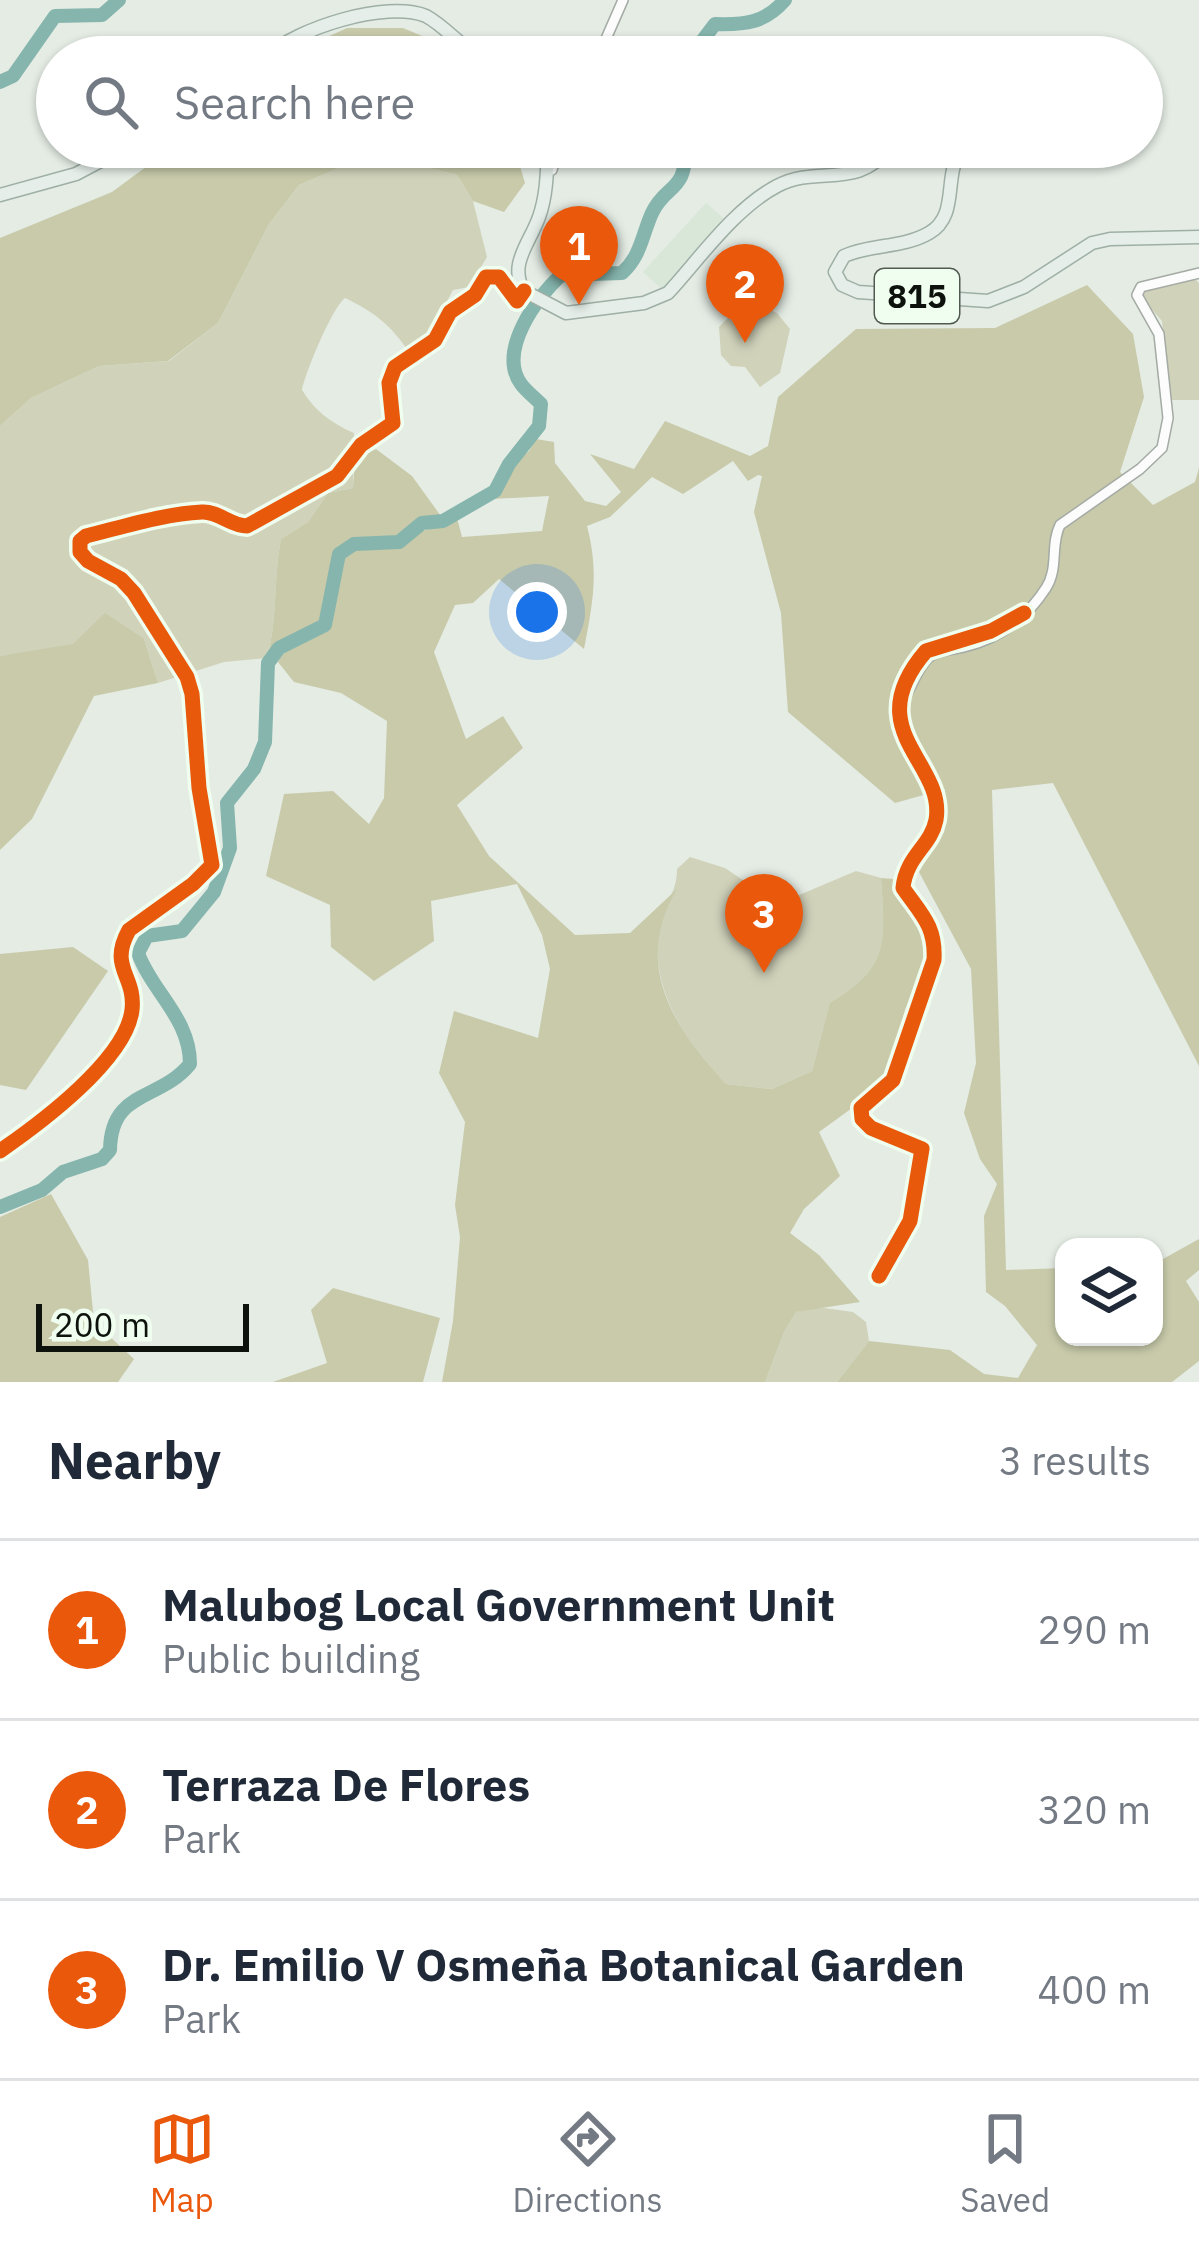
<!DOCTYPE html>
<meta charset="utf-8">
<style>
:root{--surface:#fff;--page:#f6f6f7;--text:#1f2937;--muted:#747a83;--line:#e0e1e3;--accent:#ea580c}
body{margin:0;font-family:"IBM Plex Sans",sans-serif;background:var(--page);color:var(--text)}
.controls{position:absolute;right:36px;bottom:36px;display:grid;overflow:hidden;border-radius:24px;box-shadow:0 3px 9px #0004}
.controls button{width:108px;height:108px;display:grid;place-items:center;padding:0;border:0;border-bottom:3px solid var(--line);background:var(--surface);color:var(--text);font:60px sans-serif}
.scale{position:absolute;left:36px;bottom:30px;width:213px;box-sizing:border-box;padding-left:12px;border:6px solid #0d120d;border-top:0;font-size:33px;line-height:42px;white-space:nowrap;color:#0d120d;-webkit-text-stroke:9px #effeee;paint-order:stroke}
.you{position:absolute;left:537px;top:612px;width:42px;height:42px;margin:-30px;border:9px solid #fff;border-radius:50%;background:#1a73e8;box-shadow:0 0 0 18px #1a73e833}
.badge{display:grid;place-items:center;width:78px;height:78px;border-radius:50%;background:var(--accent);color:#fff;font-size:39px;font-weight:700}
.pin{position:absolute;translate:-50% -99px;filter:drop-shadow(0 3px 6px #0008)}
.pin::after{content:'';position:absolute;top:63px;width:42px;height:36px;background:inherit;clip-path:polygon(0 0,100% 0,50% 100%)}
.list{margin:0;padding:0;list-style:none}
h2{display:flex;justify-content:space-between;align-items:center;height:156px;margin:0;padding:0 48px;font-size:51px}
h2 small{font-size:39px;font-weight:400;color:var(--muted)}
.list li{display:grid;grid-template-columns:78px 1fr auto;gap:36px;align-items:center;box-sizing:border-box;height:180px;padding:0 48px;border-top:3px solid var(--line)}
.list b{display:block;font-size:45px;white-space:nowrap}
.list p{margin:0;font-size:39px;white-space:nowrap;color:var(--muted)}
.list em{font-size:39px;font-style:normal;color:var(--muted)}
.icon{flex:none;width:66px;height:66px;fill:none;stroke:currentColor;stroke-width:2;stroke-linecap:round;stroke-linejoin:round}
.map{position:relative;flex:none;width:1199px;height:1382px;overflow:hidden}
.search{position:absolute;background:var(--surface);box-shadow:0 3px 9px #0004;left:36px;right:36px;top:36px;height:132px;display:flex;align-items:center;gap:30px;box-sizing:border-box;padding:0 42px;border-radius:66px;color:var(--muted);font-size:45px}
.sheet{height:696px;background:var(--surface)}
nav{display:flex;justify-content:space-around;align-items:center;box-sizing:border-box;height:168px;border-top:3px solid var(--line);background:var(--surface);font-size:33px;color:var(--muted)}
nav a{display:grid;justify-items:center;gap:6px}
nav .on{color:var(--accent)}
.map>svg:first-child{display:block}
.built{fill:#d8e7d8}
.green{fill:#d0d2ba}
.forest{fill:#c8caaa}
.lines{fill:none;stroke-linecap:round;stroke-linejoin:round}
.river{stroke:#85b5ad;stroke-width:14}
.minor-casing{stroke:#a4aaa4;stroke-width:12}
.major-casing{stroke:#9eafa6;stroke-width:15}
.minor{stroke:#fbfcfb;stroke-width:9}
.major{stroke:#e5eee9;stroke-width:12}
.cycleway-casing{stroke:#effeee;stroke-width:22}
.cycleway{stroke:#e8590c;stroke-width:15}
.labels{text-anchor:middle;stroke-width:9;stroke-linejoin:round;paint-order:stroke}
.shield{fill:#effeee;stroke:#515950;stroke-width:3}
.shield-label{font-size:33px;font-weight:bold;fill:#0d120d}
</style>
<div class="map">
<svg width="1199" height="1382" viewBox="0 0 1199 1382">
<rect width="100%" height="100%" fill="#e4ece4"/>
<polygon class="built" points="706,203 729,223 663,290 643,272"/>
<g class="green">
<path d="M350 163 429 168 457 175 473 201 487 257 469 287 453 290 427 338 409 352C391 325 374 312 345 298 332 308 306 371 302 390 315 411 331 423 354 433L353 488 328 493 308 522 281 539C273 580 278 618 267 658L224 662 158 683 144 639 0 656V426L31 398 99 366 169 361 218 323 269 224 299 185Z"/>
<polygon points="1195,279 1199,283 1199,400 1168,400 1162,321 1147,304 1143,293 1159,284"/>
<polygon points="753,302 777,313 790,329 780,373 760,387 745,367 731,366 721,355 719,327 741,305"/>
<path d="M690 857 725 868 778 904 856 871 881 878C885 942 890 968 830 1004L812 1071 772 1089 726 1084C684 1040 647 986 660 922 665 900 677 894 677 869Z"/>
<polygon points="817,1307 853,1312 866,1322 869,1341 837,1382 765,1382 784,1332 796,1312"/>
</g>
<g class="forest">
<polygon points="347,28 403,28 434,41 435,57 284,57"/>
<polygon points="173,147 524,147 519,163 525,183 504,212 473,201 457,175 429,168 350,163 299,185 269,224 218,323 168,361 99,366 31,398 0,426 0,238 112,192"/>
<path d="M1087 285 1133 334 1144 397 1120 472 1153 505 1195 482 1199 468V1066L1053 783 992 790 1006 1270 1064 1268V1337H1154V1264L1199 1239V1270L1186 1281 1199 1302V1361L1172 1382H837L869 1341 950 1350 984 1374 1018 1378 1037 1345 1005 1306 986 1292 984 1216 997 1184 980 1159 964 1113 976 1063 971 969 919 872 945 827V789L895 803 788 712 781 613 754 512 762 476 758 475 748 481 733 461 683 494 652 477 610 517 587 526C599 573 593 602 584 649L499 579 473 603 455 605 434 652 466 739 503 716 523 748 457 805 489 856 575 935 630 933 677 889C632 964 673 1027 726 1084L772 1089 812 1071 830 1003C890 968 885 942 881 878L893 879 919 920 927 959 905 1010 890 1072 859 1103 819 1132 840 1176 804 1209 790 1233 819 1255 860 1302 796 1312 784 1332 765 1382H442L453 1321 460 1237 455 1205 465 1122 439 1073 454 1011 538 1038 550 969 542 935 517 884 431 901 434 941 374 981 331 947 330 905 266 876 284 794 333 791 369 824 384 798 387 721 341 693 294 682 278 662C289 639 318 641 331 620L342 556 350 550 401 546C417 526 436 531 457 518L462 537 542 531 549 496 493 499 511 466 529 451 536 439 554 442 555 463 585 501 606 506 621 492 590 454 634 469 665 421 750 456 768 446 778 397 856 329 995 328Z"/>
<path d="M376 449 412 476 443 519C422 521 409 522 397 540L352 541 337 552 324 623 298 632 267 658C278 618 273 580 281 539L308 522 328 493 353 488 355 459Z"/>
<polygon points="105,613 144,639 158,683 94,696 32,819 0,850 0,656 73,644"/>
<polygon points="73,947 108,971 26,1090 0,1085 0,954"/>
<polygon points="51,1194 88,1260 94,1322 134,1359 118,1382 0,1382 0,1217"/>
<polygon points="333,1288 440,1318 423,1382 273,1382 327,1363 311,1310"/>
</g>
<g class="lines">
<g class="river">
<path d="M690 57 715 24C745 25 765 23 785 0"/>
<polyline points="0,82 13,76 55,16 102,15 119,0"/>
<path d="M0 1207 42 1190 63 1172 102 1159 110 1150C111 1089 159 1102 190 1064 190 1018 152 992 138 953L147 936 182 931 214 892 230 848 227 803 254 769 265 742 268 663 279 648 325 625 339 554 354 544 399 542 422 523 443 521 495 491 509 464 539 426 541 404C535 398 526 391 521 384 497 351 537 297 561 275L622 273C641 256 642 235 652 213 666 183 687 193 685 147"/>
</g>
<defs>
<g id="minor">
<polyline points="598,57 623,0"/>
<polyline points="552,170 559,147"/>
<path d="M904 699C912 686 917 669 928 658 937 650 952 650 964 647 998 639 1026 619 1046 588 1059 568 1050 545 1060 525L1140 469 1162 448 1168 418 1159 334 1137 295 1141 287 1199 273"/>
<path d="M0 1151C39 1124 126 1060 132 1010 136 975 108 968 129 930L193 884 212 865 199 788 192 694 187 677 134 593 121 579 88 561 80 552V541L86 536C123 527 163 514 202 512 218 511 231 526 247 526L337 476 361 445 393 423 389 383 395 367 435 340 450 312 475 295 486 277H499L517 301 524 291"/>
<path d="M879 1276 910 1221 922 1149 871 1128 862 1119 861 1108 893 1080 934 960C936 926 921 914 903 888 906 856 931 846 936 820 946 762 857 731 926 651L991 631 1024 613"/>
</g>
<g id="major">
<path d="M266 57C297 28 386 0 426 16 446 27 460 46 480 57"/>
<path d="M548 147C547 170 547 195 539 217 530 243 508 264 524 291L566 313 644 303 668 293C700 258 735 208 777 186 819 164 857 191 890 147"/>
<path d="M965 147C940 170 962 214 929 233 903 248 871 244 844 256L835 272 842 285 858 292 988 301 1024 287 1092 243 1110 239 1199 237"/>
<polyline points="0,195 76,174 127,147"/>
</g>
</defs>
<use href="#minor" class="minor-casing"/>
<use href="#major" class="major-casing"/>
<use href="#minor" class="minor"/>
<use href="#major" class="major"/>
<defs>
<g id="cycleway">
<path d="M0 1151C39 1124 126 1060 132 1010 136 975 108 968 129 930L193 884 212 865 199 788 192 694 187 677 134 593 121 579 88 561 80 552V541L86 536C123 527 163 514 202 512 218 511 231 526 247 526L337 476 361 445 393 423 389 383 395 367 435 340 450 312 475 295 486 277H499L517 301 524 291"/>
<path d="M879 1276 910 1221 922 1149 871 1128 862 1119 861 1108 893 1080 934 960C936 926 921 914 903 888 906 856 931 846 936 820 946 762 857 731 926 651L991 631 1024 613"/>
</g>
</defs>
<use href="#cycleway" class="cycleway-casing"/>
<use href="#cycleway" class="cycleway"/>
</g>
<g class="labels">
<rect class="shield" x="875" y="269" width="84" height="54" rx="9"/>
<g class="shield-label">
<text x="917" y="308">815</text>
</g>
</g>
</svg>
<div class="controls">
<button><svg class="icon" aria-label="layers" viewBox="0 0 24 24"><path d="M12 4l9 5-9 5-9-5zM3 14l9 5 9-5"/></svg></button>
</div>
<div class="scale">200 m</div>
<div class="you"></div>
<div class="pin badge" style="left:579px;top:305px">1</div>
<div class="pin badge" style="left:745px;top:343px">2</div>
<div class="pin badge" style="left:764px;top:973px">3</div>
<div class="search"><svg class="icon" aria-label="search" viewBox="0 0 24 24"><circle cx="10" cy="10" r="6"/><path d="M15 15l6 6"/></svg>Search here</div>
</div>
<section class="sheet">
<h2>Nearby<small>3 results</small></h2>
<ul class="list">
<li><span class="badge">1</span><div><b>Malubog Local Government Unit</b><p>Public building</p></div><em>290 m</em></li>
<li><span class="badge">2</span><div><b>Terraza De Flores</b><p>Park</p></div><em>320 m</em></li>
<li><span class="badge">3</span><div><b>Dr. Emilio V Osmeña Botanical Garden</b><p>Park</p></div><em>400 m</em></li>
</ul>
</section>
<nav>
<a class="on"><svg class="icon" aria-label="map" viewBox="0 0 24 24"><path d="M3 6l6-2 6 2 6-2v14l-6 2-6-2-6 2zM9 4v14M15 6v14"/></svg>Map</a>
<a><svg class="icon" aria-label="directions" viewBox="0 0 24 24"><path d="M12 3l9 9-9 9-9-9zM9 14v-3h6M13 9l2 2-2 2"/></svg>Directions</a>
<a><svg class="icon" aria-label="saved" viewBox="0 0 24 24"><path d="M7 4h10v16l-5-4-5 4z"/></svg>Saved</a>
</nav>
